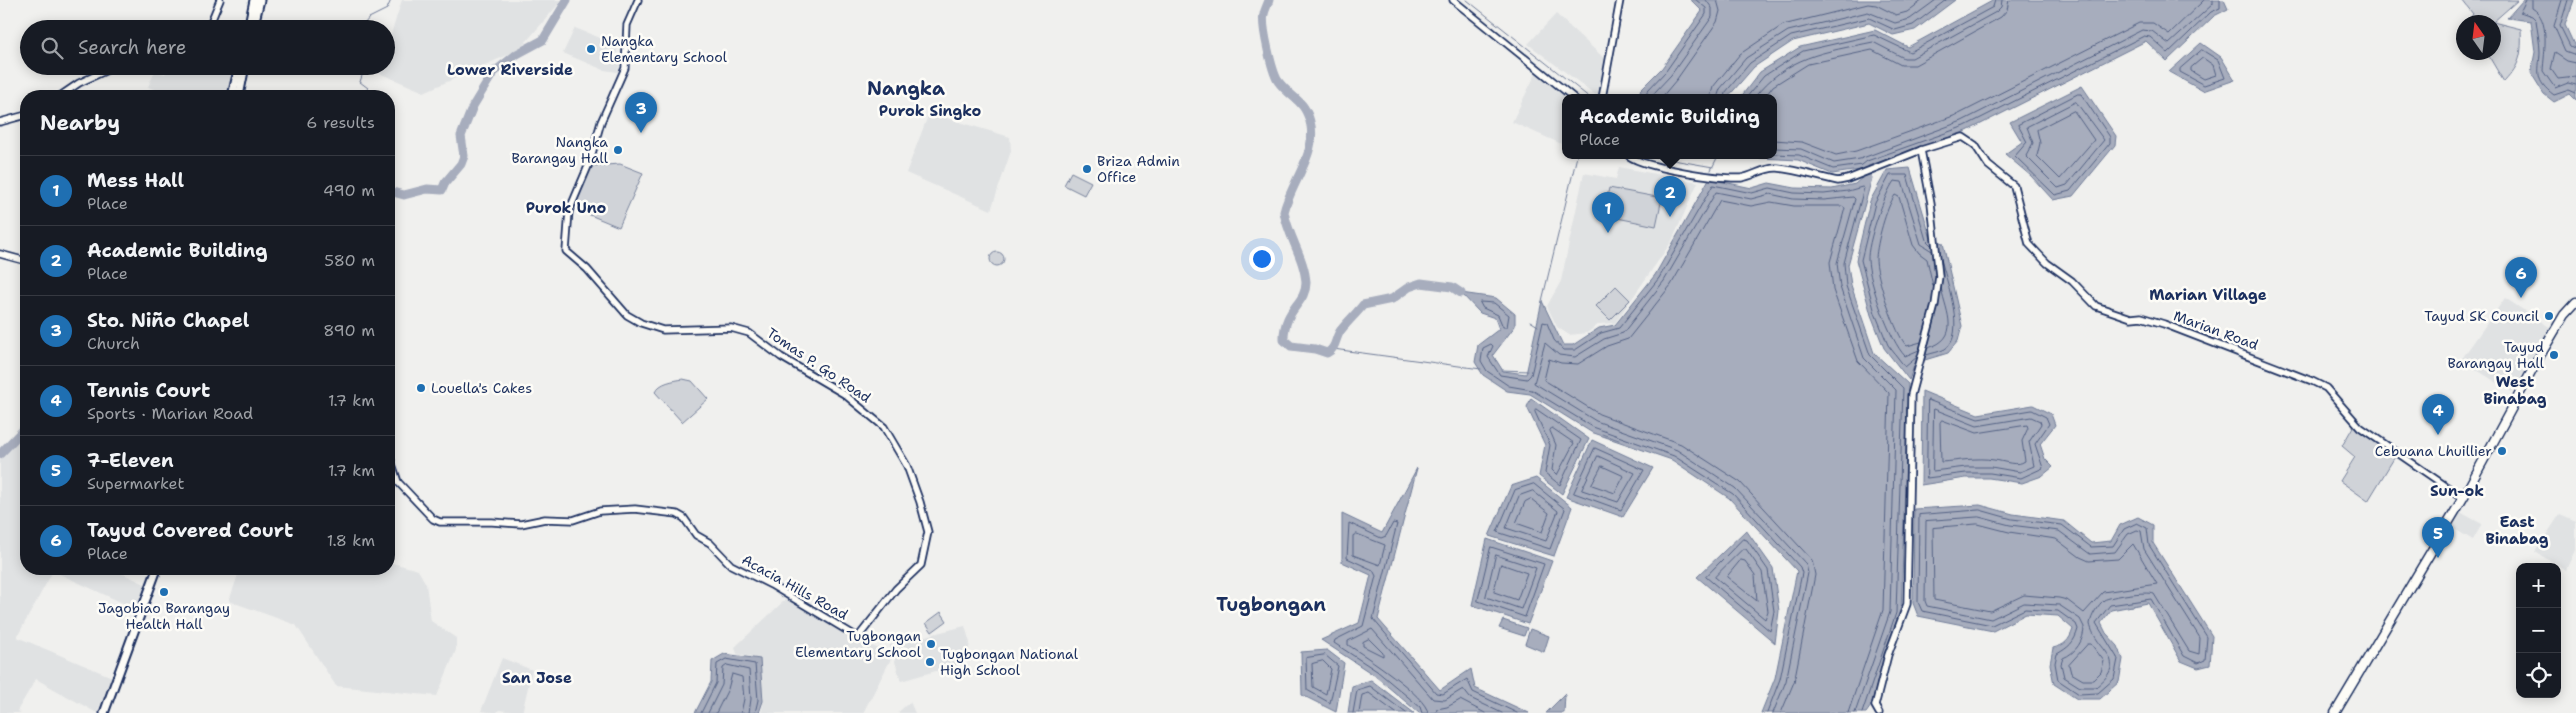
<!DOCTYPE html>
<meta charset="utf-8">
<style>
:root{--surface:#171b24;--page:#20242c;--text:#f1f3f6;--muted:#9ea1a6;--line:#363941;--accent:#1f6fb2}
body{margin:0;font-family:"Shantell Sans",sans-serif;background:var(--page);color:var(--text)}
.controls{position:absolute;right:15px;bottom:15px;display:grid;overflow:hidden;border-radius:10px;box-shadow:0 2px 12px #0003}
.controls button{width:45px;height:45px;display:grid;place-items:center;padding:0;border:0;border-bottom:1px solid var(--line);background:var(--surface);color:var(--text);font:25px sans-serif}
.compass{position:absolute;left:2456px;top:15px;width:45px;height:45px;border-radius:50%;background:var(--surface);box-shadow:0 2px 12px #0003;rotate:346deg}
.you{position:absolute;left:1261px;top:258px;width:18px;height:18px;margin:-12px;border:4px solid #fff;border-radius:50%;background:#1a73e8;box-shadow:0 0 0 8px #1a73e833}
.badge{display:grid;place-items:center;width:32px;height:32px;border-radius:50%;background:var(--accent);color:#fff;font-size:16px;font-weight:700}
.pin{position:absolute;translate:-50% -41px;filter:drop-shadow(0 1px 2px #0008)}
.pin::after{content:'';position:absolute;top:26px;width:18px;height:15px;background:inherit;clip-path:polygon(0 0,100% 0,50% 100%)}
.popup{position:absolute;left:1562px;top:94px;width:215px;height:65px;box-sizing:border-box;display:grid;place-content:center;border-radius:10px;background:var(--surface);filter:drop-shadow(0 1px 4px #0005);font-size:16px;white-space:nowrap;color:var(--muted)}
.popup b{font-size:19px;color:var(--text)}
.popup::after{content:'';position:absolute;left:50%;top:100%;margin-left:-10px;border:10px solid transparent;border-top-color:var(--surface)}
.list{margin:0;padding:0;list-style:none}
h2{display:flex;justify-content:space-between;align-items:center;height:65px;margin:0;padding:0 20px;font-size:21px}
h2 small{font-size:16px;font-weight:400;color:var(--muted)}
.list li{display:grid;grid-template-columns:32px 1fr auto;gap:15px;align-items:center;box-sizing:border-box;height:70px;padding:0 20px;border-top:1px solid var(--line)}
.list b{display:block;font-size:19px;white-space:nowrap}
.list p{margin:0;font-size:16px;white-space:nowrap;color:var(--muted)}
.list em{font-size:16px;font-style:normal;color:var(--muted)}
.icon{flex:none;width:28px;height:28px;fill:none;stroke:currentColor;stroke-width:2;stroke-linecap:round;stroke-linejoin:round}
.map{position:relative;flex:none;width:2576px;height:713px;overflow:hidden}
.search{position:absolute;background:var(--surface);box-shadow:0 2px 12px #0003;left:20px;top:20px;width:375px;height:55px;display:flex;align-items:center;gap:12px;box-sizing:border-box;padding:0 18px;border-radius:28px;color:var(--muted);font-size:19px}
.panel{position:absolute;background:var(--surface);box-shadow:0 2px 12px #0003;left:20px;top:90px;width:375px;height:485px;border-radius:20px}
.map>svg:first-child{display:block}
.built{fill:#e0e2e3}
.green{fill:#d0d3d8;stroke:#76819b}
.water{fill:#a7adbd;stroke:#6f7b97}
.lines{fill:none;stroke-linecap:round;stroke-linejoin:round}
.shore{stroke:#536184;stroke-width:1}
.stream{stroke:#6f7b97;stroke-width:1}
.river{stroke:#a7adbd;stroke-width:9}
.minor-casing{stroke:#1b2f5e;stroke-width:9}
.major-casing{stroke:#1b2f5e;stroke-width:11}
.highway-casing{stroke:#1b2f5e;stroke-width:11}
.minor{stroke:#fdfcf7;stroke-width:5.5}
.major{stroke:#fdfcf7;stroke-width:7}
.highway{stroke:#fdfcf7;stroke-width:8}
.poi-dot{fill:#1f6fb2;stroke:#fdfcf7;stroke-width:2}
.labels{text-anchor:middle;stroke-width:5;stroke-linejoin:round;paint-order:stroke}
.poi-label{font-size:14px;fill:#1b2f5e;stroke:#fdfcf7;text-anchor:end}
.street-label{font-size:14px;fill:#1b2f5e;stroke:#fdfcf7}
.neighbourhood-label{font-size:15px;font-weight:bold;fill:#1b2f5e;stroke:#fdfcf7}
.district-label{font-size:19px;font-weight:bold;fill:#1b2f5e;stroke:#fdfcf7}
</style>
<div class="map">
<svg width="2576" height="713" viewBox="0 0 2576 713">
<rect width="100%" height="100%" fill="#f0f0ee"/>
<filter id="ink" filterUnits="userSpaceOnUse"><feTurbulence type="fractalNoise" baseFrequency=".02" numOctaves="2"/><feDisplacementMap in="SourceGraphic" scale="10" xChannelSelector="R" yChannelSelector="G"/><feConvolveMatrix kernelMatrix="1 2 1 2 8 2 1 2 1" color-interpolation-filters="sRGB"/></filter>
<g filter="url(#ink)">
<g class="built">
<polygon points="402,0 562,0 519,50 424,92 379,73 381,66 386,66 386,50"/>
<polygon points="1556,14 1605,59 1597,96 1528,44"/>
<polygon points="575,28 618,45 616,55 620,61 618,72 604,70 563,53"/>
<polygon points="168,66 214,66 233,72 227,96 173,96 148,87 155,71 165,74"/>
<polygon points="1537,71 1569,98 1566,98 1566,146 1512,122"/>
<polygon points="929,113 1010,137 1011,151 991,210 906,173"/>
<polygon points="1619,167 1698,182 1672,241 1615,323 1599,324 1587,333 1569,335 1557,327 1547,306 1561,281 1584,173 1616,179"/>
<polygon points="2505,298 2551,328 2512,392 2461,360"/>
<polygon points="26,430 26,569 113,569 147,585 138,610 53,571 17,637 112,677 97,713 36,679 17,711 21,713 0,713 0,458"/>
<polygon points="2460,512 2482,524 2473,540 2451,527"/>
<polygon points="2560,514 2576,521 2576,548 2566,570 2535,552"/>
<polygon points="389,562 418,570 426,584 431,621 456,638 456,650 437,696 336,686 296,625 229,601 240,569 389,569"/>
<polygon points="788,597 854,639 892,654 890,645 965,626 970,643 967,658 964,663 901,681 893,655 863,713 761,713 763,704 760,659 737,654 735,647"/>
<polygon points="502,658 532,670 522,713 499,710 496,713 481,711"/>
<polygon points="910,702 915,713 897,713"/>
</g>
<g class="green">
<path d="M2462 0H2518L2493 22 2521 29C2522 54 2521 64 2504 82L2487 53 2494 52V22H2466L2473 14Z"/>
<polygon points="620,164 643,173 619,227 573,208 591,166"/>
<polygon points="1071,172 1091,182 1084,195 1064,185"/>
<polygon points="1609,188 1662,198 1656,226 1603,215"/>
<circle cx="997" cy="259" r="7"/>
<polygon points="1616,286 1630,300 1610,320 1596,306"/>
<path d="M683 379 692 381 708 399 682 422 655 392C660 382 673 381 683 379Z"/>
<polygon points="2354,425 2396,455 2368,501 2340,481 2355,457 2342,446"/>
<polygon points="941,612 947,621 932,632 926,623"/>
</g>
<g class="water">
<polygon points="1691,0 1955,0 1915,30 1893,35 1869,23 1793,41 1754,67 1727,98 1643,98 1640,90 1662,68 1702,11"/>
<polygon points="1994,0 2224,0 2228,9 2214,16 2167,61 2146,41 1967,131 1868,166 1872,178 1848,265 1851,285 1874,353 1908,384 1901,614 1881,669 1871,706 1866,713 1761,713 1775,678 1797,571 1729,498 1672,460 1591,432 1530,394 1507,391 1483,375 1475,362 1478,345 1499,329 1495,318 1480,313 1461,293 1496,298 1515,314 1515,326 1493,355 1503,371 1526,374 1542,301 1563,345 1573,345 1599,328 1615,325 1655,275 1709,179 1752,188 1769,183 1795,188 1832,189 1855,184 1863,177 1860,170 1832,174 1798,160 1722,156 1774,156 1774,98 1740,98 1760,72 1800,47 1875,30 1908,47"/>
<polygon points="2523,0 2574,0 2565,25 2576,49 2576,100 2570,94 2554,102 2544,94 2531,73 2535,52 2531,21 2507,18"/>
<polygon points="2201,43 2221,57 2235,80 2203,91 2169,72"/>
<polygon points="2082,86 2116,136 2115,145 2073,196 2053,200 2031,176 2005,154 2022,142 2010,122"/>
<polygon points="1910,168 1931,239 1943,243 1962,326 1958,341 1948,353 1915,363 1909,380 1884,348 1871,315 1856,260 1870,201 1887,170"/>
<polygon points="1922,391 1978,414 2033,405 2051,414 2055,425 2040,444 2045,459 2053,467 2042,476 2022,483 1989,478 1966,478 1921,485"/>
<polygon points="1531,398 1589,439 1562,494 1539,476 1545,445 1527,407"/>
<polygon points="1592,440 1653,468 1623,517 1566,497"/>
<polygon points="1417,468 1378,619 1440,690 1471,669 1475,688 1529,713 1419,713 1374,675 1321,640 1359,623 1371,575 1342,562 1342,514 1382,533"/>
<polygon points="1536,478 1572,507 1554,556 1489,536 1511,486"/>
<path d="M1980 505 2013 514 2064 521 2091 543 2111 541 2120 525 2138 517 2153 525V543L2212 636 2210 665 2198 668 2181 661 2148 603 2111 610 2101 623 2106 633 2118 646 2123 659 2119 682 2100 699H2077L2054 684 2050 664 2053 648C2065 645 2069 641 2073 629L2058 616 2026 614 1993 631 1918 616 1913 603 1914 509Z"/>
<polygon points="1746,530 1773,568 1779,611 1775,643 1697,577"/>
<polygon points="1487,539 1552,561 1528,624 1472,605"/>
<polygon points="1503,620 1527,628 1524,636 1499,628"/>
<polygon points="1530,629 1549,636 1544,652 1525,644"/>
<polygon points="1327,650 1344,663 1336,712 1302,695 1301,652"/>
<polygon points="724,654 760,659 763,701 759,713 695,713 711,682 712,661"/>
<polygon points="1371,680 1414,713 1348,713 1352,686"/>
<polygon points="1565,694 1564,713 1546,713"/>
</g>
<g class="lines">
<g class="shore">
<path d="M2526 0 2520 12 2532 16 2536 20C2537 30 2540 42 2540 52 2539 73 2534 80 2554 95L2569 90 2576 93"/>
<path d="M2532 0V8C2551 19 2544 52 2543 71L2555 88 2568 83 2576 85"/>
<polyline points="2562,0 2554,26 2565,51 2576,55"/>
<polyline points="2568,0 2560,26 2570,46 2576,49"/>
<polygon points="2202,50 2218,60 2225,78 2204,85 2180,72 2180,69"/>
<polygon points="2203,58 2213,65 2216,75 2204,79 2191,71 2191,68"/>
<polyline points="2576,63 2567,61 2555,53 2551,69 2558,79 2576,77"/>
<polygon points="2078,94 2081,94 2110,137 2110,143 2070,191 2055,195 2015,156 2027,142 2018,125"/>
<polyline points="1647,98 1647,91 1666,71 1706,14 1706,8 1696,0"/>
<polyline points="1653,98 1654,93 1671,75 1712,17 1712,8 1706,0"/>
<polyline points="1661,98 1677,79 1717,22 1720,11 1717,0"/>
<polyline points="1710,98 1713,87 1740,54 1783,25 1868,4 1876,5 1896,15 1907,12 1923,0"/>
<polyline points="1717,98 1720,89 1746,58 1788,31 1868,12 1895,23 1910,19 1936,0"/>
<polyline points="1724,98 1725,93 1750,63 1791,36 1869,18 1895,30 1913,25 1946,0"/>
<polyline points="1746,98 1764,76 1803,51 1874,35 1910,52 1993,7 1995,0"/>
<path d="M1754 98C1786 56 1825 52 1873 42L1904 58H1912L1996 12 2001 7 2002 0"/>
<polyline points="1764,98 1773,86 1808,64 1872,50 1901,65 1915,65 2001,17 2007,10 2009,0"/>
<polygon points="2076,102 2104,140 2067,185 2058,188 2026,156 2033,143 2027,127"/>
<polygon points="2074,111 2094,140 2060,179 2037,156 2040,143 2037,130"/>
<polyline points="1774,140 1802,142 1836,155 1856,151 1959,114 2139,23 2153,23 2169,34 2204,0"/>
<polyline points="1774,148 1801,149 1834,163 1860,159 1962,121 2142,30 2152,31 2169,44 2213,4 2213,0"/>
<polyline points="1774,154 1799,155 1833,169 1862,165 1867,161 1965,126 2144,36 2150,37 2168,53 2211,12 2220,8 2220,0"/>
<polygon points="1480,302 1494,303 1509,315 1507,327 1503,327 1498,315 1483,308"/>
<path d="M1921 342 1907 346C1896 337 1875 273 1876 258 1877 242 1886 208 1895 195L1899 197 1913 245 1919 253 1927 259 1933 286"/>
<path d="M1928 348C1961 338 1947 314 1941 288"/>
<path d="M1919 350 1905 356C1890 341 1869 282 1868 260 1867 243 1884 195 1894 181L1902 182 1921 244 1932 251"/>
<path d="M1926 355C1932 353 1940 352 1945 349 1967 335 1946 280 1941 259"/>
<polyline points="1917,357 1905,367 1888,345 1875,313 1861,260 1875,203 1890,175 1907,175 1926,240 1931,245"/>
<polygon points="1928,400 1978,419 2032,410 2046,417 2049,424 2035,444 2043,468 2021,478 1990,473 1966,473 1927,478"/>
<polygon points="1536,409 1581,440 1560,485 1545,473 1550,445 1535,412"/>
<polygon points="1934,409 1977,426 2031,417 2040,421 2041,424 2029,442 2034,466 2020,472 1991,467 1966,467 1933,471"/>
<path d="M1942 420 1977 433 2027 425 2028 428 2022 441 2025 461C2017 467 2004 461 1994 460 1976 457 1959 461 1941 462L1940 423Z"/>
<polygon points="1552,428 1574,443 1557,475 1552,470 1556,445 1550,431"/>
<polygon points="1595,448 1644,470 1621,510 1574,493"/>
<polygon points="1598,456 1635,473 1618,502 1582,490"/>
<polygon points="1602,466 1624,476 1615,493 1592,485"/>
<polygon points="1534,484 1565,509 1550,549 1497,532 1515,490"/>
<polygon points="1533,491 1558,511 1546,541 1506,528 1519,496"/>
<polygon points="1531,499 1549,513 1542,532 1516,523 1525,502"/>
<path d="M1980 510 2012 519 2062 525 2091 547 2113 546 2124 529 2137 523 2147 528 2149 545 2207 637 2205 660 2198 663 2184 656 2151 599 2110 605 2096 623 2118 659 2114 679 2098 693 2079 694 2058 680 2055 663 2057 654C2069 647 2074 643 2078 629L2076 624 2058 611 2025 609 1992 625 1922 611 1918 602 1919 515Z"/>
<path d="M1979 517 2010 525 2059 531 2090 554 2115 552 2128 534 2137 530 2141 531 2144 549 2200 638 2199 654 2189 651 2154 594C2147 591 2111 596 2104 600 2098 605 2091 616 2090 624 2096 652 2131 658 2096 687H2080L2064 677 2061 664 2063 658C2076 653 2084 640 2084 627L2080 619 2059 605 2024 603 1991 619 1927 606 1925 601 1926 521Z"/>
<polygon points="1978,524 2009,532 2056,539 2080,557 2089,561 2118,559 2133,544 2157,584 2103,592 2084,613 2067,600 2059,598 2024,595 1990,611 1934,600 1933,528"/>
<polygon points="1357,534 1385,545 1380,565 1353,555 1353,536"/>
<polygon points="1743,539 1747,540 1768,570 1774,611 1770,631 1706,577"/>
<polygon points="1491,547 1544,564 1525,617 1478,601"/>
<polygon points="1743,549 1746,549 1762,572 1768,611 1765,619 1715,577"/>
<polygon points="1496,555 1536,568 1521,609 1486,597"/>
<polygon points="1741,560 1745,561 1755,575 1757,601 1727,577"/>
<polygon points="1501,564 1527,573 1517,600 1494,592"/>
<polygon points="1369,639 1383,653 1383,656 1363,646 1363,642"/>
<polygon points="2088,644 2091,644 2104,661 2101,672 2093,680 2083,680 2071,673 2069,665"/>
<polygon points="1325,655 1338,666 1330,703 1307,690 1306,658"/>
<polygon points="1323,661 1331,669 1326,694 1313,687 1312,664"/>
<polyline points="701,713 716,683 717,664 726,659 755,664 758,700 755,713"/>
<polyline points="708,713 722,685 723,668 727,665 749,670 751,699 749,713"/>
<polyline points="716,713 728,689 732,674 742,677 744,699 741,713"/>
<polyline points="1353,713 1357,690 1370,686 1406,713"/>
<polyline points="1359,713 1362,695 1369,693 1396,713"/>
<polyline points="1422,713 1420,707 1377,671 1334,643 1335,640 1363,626 1376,576 1373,570 1347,558 1349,523 1381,538 1386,536 1393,523 1397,524 1373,619 1436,693 1443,694 1467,679 1473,692 1517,713"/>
<path d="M1428 713C1427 696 1364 655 1348 645V641L1372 629 1433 699 1445 700 1463 689 1470 698 1502 713"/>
<polyline points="1436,713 1437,709 1447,707 1460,700 1485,713"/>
<polyline points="1767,713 1780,679 1802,573 1800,567 1733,494 1674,456 1593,427 1532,390 1509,386 1487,371 1481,361 1483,348 1491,344 1493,346 1488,357 1500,375 1527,379 1531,375 1543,322 1547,323 1554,340 1563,350 1575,350 1601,333 1619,328 1659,278 1713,185 1752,193 1770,188 1794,193 1824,194 1848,191 1862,187 1864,188 1844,263 1846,286 1870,355 1903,388 1896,613 1862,713"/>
<polyline points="1773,713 1786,681 1808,573 1806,564 1735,488 1677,450 1596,421 1534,383 1545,343 1559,355 1575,357 1604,339 1623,333 1664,281 1716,192 1751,199 1770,194 1793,199 1824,200 1853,197 1855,199 1837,263 1840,287 1864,358 1896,390 1890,612 1855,713"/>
<polyline points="1781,713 1794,682 1815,575 1812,560 1740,482 1681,444 1599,414 1544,380 1549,359 1561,363 1578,364 1607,346 1628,339 1671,285 1720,200 1751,206 1771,202 1794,206 1842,206 1845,208 1830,262 1833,290 1858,361 1889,393 1883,610 1848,713"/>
</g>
<g class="stream">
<polyline points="1467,0 1590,98"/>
<polyline points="365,29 365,23 369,18 387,9 391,0"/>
<polyline points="362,96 368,88 360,82 365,66"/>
<polyline points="1650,156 1713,167"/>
<polyline points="1711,170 1718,156"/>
<polyline points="1542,301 1577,156"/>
<polyline points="1530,321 1538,326"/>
<polyline points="1333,349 1481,369"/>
<polyline points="1502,370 1528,371"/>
<polyline points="1602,434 1619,440"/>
</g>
<g class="river">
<path d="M1269 0C1268 4 1265 9 1264 14 1261 25 1272 72 1278 81 1291 99 1306 99 1311 126 1316 155 1290 185 1284 212 1288 236 1305 259 1306 283 1306 304 1283 309 1284 340L1291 346 1315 349 1327 353C1337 348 1335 337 1341 330 1348 321 1356 314 1363 305L1392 299 1409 287 1421 283 1452 287 1461 293"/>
<polyline points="389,191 404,195 427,189 442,190 445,183 461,164 464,156 461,136 473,106 493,73 517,54 543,40 567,0"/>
<polyline points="0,454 26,427"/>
</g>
<defs>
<g id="minor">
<polyline points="1453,0 1574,98"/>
<polyline points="208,29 220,0"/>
<polyline points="223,66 238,70"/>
<polyline points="60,96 79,83 116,66"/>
<polyline points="1602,98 1620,0"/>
<polyline points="0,122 26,115"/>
<path d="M1629 156C1646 168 1719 179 1741 178 1754 176 1764 167 1778 168 1798 170 1818 177 1838 181L1848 179 1921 150 1963 137 1975 145 1988 165 2014 186 2029 244 2047 263 2072 281 2096 306 2131 318 2141 317 2164 324 2312 381 2326 388 2360 427 2463 498"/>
<polyline points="0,254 26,261"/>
<polyline points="389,455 398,482 433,519 440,522 492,522 521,524 545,519 573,520 600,511 635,509 677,514 684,518 696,535 710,543 731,565 771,585 856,636 859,636 896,589 921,565 928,532 920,502 907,466 884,427 844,394 781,357 749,333 731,328 663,330 641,323 627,315 587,269 566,251 569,211 589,164 601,122 625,68 627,25 638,0"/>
<polyline points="1879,713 1875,706 1888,655 1907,604 1911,395 1935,305 1939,276 1931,203 1921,150"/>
</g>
<g id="major">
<polyline points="248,29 254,0"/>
<polyline points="253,29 260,0"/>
<polyline points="232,96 239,66"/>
<polyline points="239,96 245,66"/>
<polyline points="104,713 157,569"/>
</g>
<polyline id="highway" points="2335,713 2463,498 2541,354 2564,315 2576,302"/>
</defs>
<use href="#minor" class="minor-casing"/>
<use href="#major" class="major-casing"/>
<use href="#highway" class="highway-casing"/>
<use href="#minor" class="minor"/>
<use href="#major" class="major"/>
<use href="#highway" class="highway"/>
</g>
</g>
<g class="poi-dot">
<circle cx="591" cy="49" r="5"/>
<circle cx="618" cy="150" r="5"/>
<circle cx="1087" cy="169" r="5"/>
<circle cx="2549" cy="316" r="5"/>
<circle cx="2554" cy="355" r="5"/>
<circle cx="421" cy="388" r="5"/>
<circle cx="2502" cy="451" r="5"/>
<circle cx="164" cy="592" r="5"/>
<circle cx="931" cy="644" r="5"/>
<circle cx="930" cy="662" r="5"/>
</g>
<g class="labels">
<g class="poi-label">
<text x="601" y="46" text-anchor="start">Nangka<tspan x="601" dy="16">Elementary School</tspan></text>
<text x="608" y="147">Nangka<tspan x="608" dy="16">Barangay Hall</tspan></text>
<text x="1097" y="166" text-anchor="start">Briza Admin<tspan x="1097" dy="16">Office</tspan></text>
<text x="2539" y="321">Tayud SK Council</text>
<text x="2544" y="352">Tayud<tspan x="2544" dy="16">Barangay Hall</tspan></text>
<text x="431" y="393" text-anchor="start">Louella's Cakes</text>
<text x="2492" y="456">Cebuana Lhuillier</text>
<text x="164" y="613" text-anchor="middle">Jagobiao Barangay<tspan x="164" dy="16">Health Hall</tspan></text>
<text x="921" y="641">Tugbongan<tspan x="921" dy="16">Elementary School</tspan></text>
<text x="940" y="659" text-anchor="start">Tugbongan National<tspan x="940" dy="16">High School</tspan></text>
</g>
<g class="street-label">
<text transform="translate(2216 330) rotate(20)" y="5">Marian Road</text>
<text transform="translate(819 365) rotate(34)" y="5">Tomas P. Go Road</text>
<text transform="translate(795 587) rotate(29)" y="5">Acacia Hills Road</text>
</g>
<g class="neighbourhood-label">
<text x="510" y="75">Lower Riverside</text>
<text x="930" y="116">Purok Singko</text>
<text x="566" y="213">Purok Uno</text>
<text x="2208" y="300">Marian Village</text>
<text x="2515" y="387">West<tspan x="2515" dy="17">Binabag</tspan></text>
<text x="2457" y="496">Sun-ok</text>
<text x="2517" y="527">East<tspan x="2517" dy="17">Binabag</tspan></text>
<text x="537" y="683">San Jose</text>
</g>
<g class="district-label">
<text x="906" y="95">Nangka</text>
<text x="1271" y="611">Tugbongan</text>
</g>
</g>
</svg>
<div class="controls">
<button>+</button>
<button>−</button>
<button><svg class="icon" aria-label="locate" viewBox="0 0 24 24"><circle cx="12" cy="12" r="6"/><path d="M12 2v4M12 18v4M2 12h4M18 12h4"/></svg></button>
</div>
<svg class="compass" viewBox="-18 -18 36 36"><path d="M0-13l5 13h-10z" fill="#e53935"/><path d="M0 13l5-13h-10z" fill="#9ea1a6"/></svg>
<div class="you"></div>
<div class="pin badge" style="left:1608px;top:233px">1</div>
<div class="pin badge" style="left:1670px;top:217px">2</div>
<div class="popup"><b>Academic Building</b>Place</div>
<div class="pin badge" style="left:641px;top:133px">3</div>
<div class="pin badge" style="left:2438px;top:435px">4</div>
<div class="pin badge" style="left:2438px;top:558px">5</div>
<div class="pin badge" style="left:2521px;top:298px">6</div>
<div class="search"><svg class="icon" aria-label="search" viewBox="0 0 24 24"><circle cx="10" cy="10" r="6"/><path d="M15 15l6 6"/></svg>Search here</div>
<section class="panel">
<h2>Nearby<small>6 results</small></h2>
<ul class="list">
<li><span class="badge">1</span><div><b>Mess Hall</b><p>Place</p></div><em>490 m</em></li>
<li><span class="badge">2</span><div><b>Academic Building</b><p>Place</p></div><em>580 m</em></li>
<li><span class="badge">3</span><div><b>Sto. Niño Chapel</b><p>Church</p></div><em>890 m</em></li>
<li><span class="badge">4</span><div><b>Tennis Court</b><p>Sports · Marian Road</p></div><em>1.7 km</em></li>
<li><span class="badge">5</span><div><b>7-Eleven</b><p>Supermarket</p></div><em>1.7 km</em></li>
<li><span class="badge">6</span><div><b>Tayud Covered Court</b><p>Place</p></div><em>1.8 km</em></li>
</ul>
</section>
</div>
